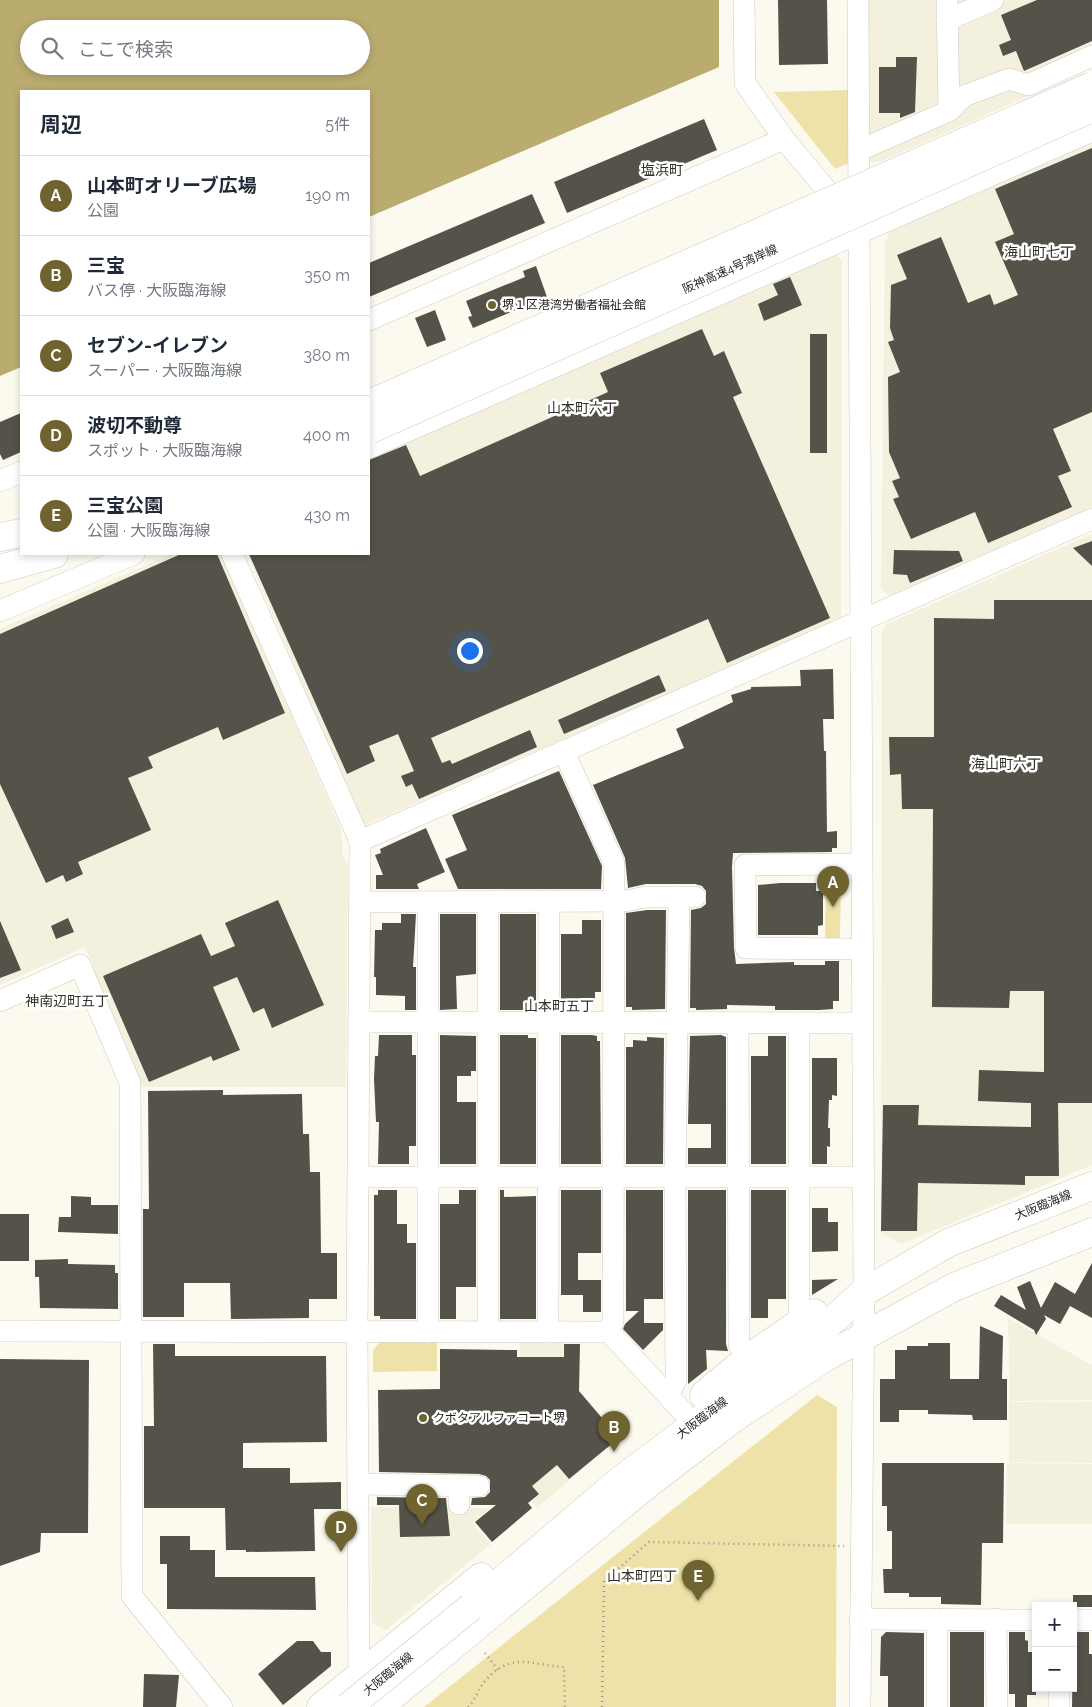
<!DOCTYPE html>
<html lang="ja">
<meta charset="utf-8">
<style>
:root{--surface:#fff;--page:#f2f2f3;--text:#1f2937;--muted:#747a83;--line:#e0e1e3;--accent:#6f6430}
body{margin:0;font-family:Raleway,"Noto Sans JP",sans-serif;background:var(--page);color:var(--text)}
.controls{position:absolute;right:15px;bottom:15px;display:grid;overflow:hidden;border-radius:0px;box-shadow:0 2px 8px #0003}
.controls button{width:45px;height:45px;display:grid;place-items:center;padding:0;border:0;border-bottom:1px solid var(--line);background:var(--surface);color:var(--text);font:25px sans-serif}
.you{position:absolute;left:469px;top:650px;width:18px;height:18px;margin:-12px;border:4px solid #fff;border-radius:50%;background:#1a73e8;box-shadow:0 0 0 8px #1a73e833}
.badge{display:grid;place-items:center;width:32px;height:32px;border-radius:50%;background:var(--accent);color:#fff;font-size:16px;font-weight:700}
.pin{position:absolute;translate:-50% -41px;filter:drop-shadow(0 1px 2px #0008)}
.pin::after{content:'';position:absolute;top:26px;width:18px;height:15px;background:inherit;clip-path:polygon(0 0,100% 0,50% 100%)}
.list{margin:0;padding:0;list-style:none}
h2{display:flex;justify-content:space-between;align-items:center;height:65px;margin:0;padding:0 20px;font-size:21px}
h2 small{font-size:16px;font-weight:400;color:var(--muted)}
.list li{display:grid;grid-template-columns:32px 1fr auto;gap:15px;align-items:center;box-sizing:border-box;height:80px;padding:0 20px;border-top:1px solid var(--line)}
.list b{display:block;font-size:19px;white-space:nowrap}
.list p{margin:0;font-size:16px;white-space:nowrap;color:var(--muted)}
.list em{font-size:16px;font-style:normal;color:var(--muted)}
.icon{flex:none;width:28px;height:28px;fill:none;stroke:currentColor;stroke-width:2;stroke-linecap:round;stroke-linejoin:round}
.map{position:relative;flex:none;width:1092px;height:1707px;overflow:hidden}
.search{position:absolute;background:var(--surface);box-shadow:0 2px 8px #0003;left:20px;top:20px;width:350px;height:55px;display:flex;align-items:center;gap:12px;box-sizing:border-box;padding:0 18px;border-radius:28px;color:var(--muted);font-size:19px}
.panel{position:absolute;background:var(--surface);box-shadow:0 2px 8px #0003;left:20px;top:90px;width:350px;height:465px;border-radius:0px}
.map>svg:first-child{display:block}
.built{fill:#f4f0de}
.green{fill:#efe2a8}
.water{fill:#baac6f;fill-rule:evenodd}
.building{fill:#545249}
.lines{fill:none;stroke-linecap:round;stroke-linejoin:round}
.minor-casing{stroke:#cccabf;stroke-width:22}
.major-casing{stroke:#cccabf;stroke-width:29}
.highway-casing{stroke:#cccabf;stroke-width:29}
.path{stroke:#94928b;stroke-width:2.5;stroke-dasharray:1 4;stroke-linecap:butt}
.minor{stroke:#fff;stroke-width:21}
.major{stroke:#fff;stroke-width:28}
.highway{stroke:#fff;stroke-width:28}
.major-bridge-casing{stroke:#cccabf;stroke-width:29;stroke-linecap:butt}
.highway-bridge-casing{stroke:#cccabf;stroke-width:29;stroke-linecap:butt}
.major-bridge{stroke:#fff;stroke-width:28}
.highway-bridge{stroke:#fff;stroke-width:28}
.poi-dot{fill:#6f6430;stroke:#fff;stroke-width:2}
.labels{text-anchor:middle;stroke-width:5;stroke-linejoin:round;paint-order:stroke}
.street-label{font-size:12px;fill:#201f1b;stroke:#fff}
.poi-label{font-size:12px;fill:#201f1b;stroke:#fff;text-anchor:start}
.neighbourhood-label{font-size:14px;fill:#333128;stroke:#fff}
</style>
<div class="map">
<svg width="1092" height="1707" viewBox="0 0 1092 1707">
<rect width="100%" height="100%" fill="#fcfaef"/>
<g class="built">
<polygon points="851,0 1092,0 1092,68 880,162 851,162"/>
<polygon points="1092,142 1092,507 890,596 881,589 885,243 890,230"/>
<polygon points="834,253 842,260 841,619 363,826 247,554 369,554 369,455"/>
<polygon points="1092,534 1092,1165 901,1244 881,1233 882,632 887,624"/>
<polygon points="171,554 221,554 341,829 343,857 348,864 346,1087 137,1087 92,980 95,970 85,947 0,985 0,629"/>
<polygon points="1008,1318 1092,1365 1092,1400 1010,1401"/>
<polygon points="563,1341 563,1413 548,1425 583,1469 537,1508 499,1466 521,1446 520,1342"/>
<polygon points="1009,1402 1092,1402 1092,1463 1009,1462"/>
<polygon points="1007,1463 1092,1464 1092,1524 1006,1524"/>
<polygon points="371,1507 490,1508 472,1523 491,1544 386,1630 372,1623"/>
</g>
<g class="green">
<polygon points="850,90 851,162 835,169 774,92"/>
<polygon points="826,874 841,874 840,940 825,940"/>
<polygon points="437,1341 437,1371 373,1372 373,1350 380,1342"/>
<polygon points="817,1395 837,1407 836,1707 424,1707"/>
</g>
<path class="water" d="M0 0H719V67L369 217V91H21V367L0 376ZM29 29H361V66H29Z"/>
<g class="building">
<polygon points="778,0 827,0 828,64 779,65"/>
<polygon points="1037,0 1092,0 1092,41 1024,71 1016,51 1003,56 999,45 1011,40 1001,15"/>
<polygon points="896,57 917,57 915,112 900,118 900,113 879,113 879,67 896,67"/>
<polygon points="704,119 717,150 567,213 554,182"/>
<polygon points="1092,148 1092,412 1053,429 1071,471 1058,476 1072,507 988,543 975,512 911,539 893,499 899,497 892,481 900,478 889,452 888,377 900,372 888,342 894,340 890,328 891,285 907,279 897,255 941,237 968,303 990,294 994,305 1018,295 995,242 1014,234 995,189"/>
<polygon points="532,194 545,223 369,297 369,263"/>
<polygon points="536,266 547,297 473,328 468,317 472,316 466,301 525,277 523,271"/>
<polygon points="790,277 802,305 764,321 758,304 778,295 773,284"/>
<polygon points="435,310 446,340 427,347 415,318"/>
<polygon points="702,329 714,356 724,351 742,393 733,397 830,618 727,663 708,619 431,738 442,763 450,760 452,764 530,730 537,747 419,799 412,784 406,787 401,776 414,771 398,734 369,746 375,761 347,774 249,554 369,554 369,460 406,445 420,476 608,392 600,373"/>
<rect x="810" y="334" width="17" height="119"/>
<polygon points="21,413 21,452 3,460 0,454 0,422"/>
<polygon points="1092,541 1092,566 1073,548"/>
<polygon points="894,550 959,551 963,561 910,583 907,575 893,574"/>
<polygon points="181,554 217,554 285,713 223,740 218,727 148,757 153,768 128,778 151,830 78,862 83,874 66,882 63,875 46,883 0,784 0,634"/>
<polygon points="994,600 1092,600 1092,1103 1058,1103 1059,1176 1025,1176 1025,1185 918,1183 917,1231 881,1231 883,1105 919,1105 918,1125 1031,1127 1031,1103 978,1101 979,1070 1044,1072 1044,991 1010,991 1009,1008 932,1007 933,809 902,809 901,774 890,775 889,737 934,737 934,618 994,619"/>
<polygon points="833,669 834,719 823,719 824,751 826,751 827,832 837,831 837,848 832,848 832,852 733,853 732,867 734,948 736,964 794,962 794,965 825,965 825,961 839,961 839,1001 833,1001 833,1009 819,1010 775,1010 775,1006 727,1005 727,1009 696,1010 696,1008 690,1008 691,910 701,908 706,904 706,891 702,886 695,884 646,884 628,888 625,858 593,785 684,748 676,729 733,702 731,695 751,689 751,687 801,686 800,670"/>
<polygon points="659,675 666,691 564,734 558,720"/>
<polygon points="559,771 602,866 601,889 458,889 445,859 467,850 452,815"/>
<polygon points="426,828 445,872 417,884 419,889 376,889 376,875 383,875 375,855 381,853 380,849"/>
<polygon points="780,883 816,883 816,891 823,891 823,925 818,926 818,935 758,935 758,885"/>
<polygon points="278,900 324,1005 272,1028 264,1008 253,1013 237,977 213,987 240,1050 213,1061 211,1056 149,1082 103,976 201,934 211,956 235,946 225,923"/>
<polygon points="647,910 666,910 665,1009 632,1010 632,1007 626,1007 626,913"/>
<polygon points="401,914 416,914 413,967 416,967 416,1010 405,1010 405,996 376,995 376,977 374,977 375,930 382,930 382,923 401,923"/>
<polygon points="440,914 476,914 476,974 456,976 457,1009 440,1010"/>
<rect x="500" y="914" width="36" height="96"/>
<polygon points="68,918 74,932 56,939 51,926"/>
<polygon points="582,920 601,920 601,992 595,992 595,999 579,999 579,1010 561,1010 561,934 582,934"/>
<polygon points="0,921 21,970 0,978"/>
<polygon points="379,1035 412,1035 412,1055 416,1055 416,1146 409,1146 409,1164 378,1164 379,1122 376,1122 374,1079 375,1056 378,1056"/>
<polygon points="440,1035 476,1036 476,1071 471,1071 471,1076 457,1076 457,1102 476,1102 476,1164 440,1164"/>
<polygon points="500,1035 528,1035 528,1038 536,1038 536,1164 500,1164"/>
<polygon points="561,1035 592,1035 597,1036 597,1041 600,1041 601,1164 561,1164"/>
<polygon points="721,1035 726,1037 726,1164 688,1164 688,1148 711,1148 711,1124 688,1124 690,1036"/>
<polygon points="768,1036 786,1036 786,1164 751,1164 751,1056 768,1056"/>
<polygon points="647,1037 664,1038 663,1164 626,1164 626,1047 633,1047 633,1040 647,1041"/>
<polygon points="812,1058 837,1058 837,1096 832,1095 832,1100 829,1100 828,1128 830,1128 830,1147 827,1146 827,1164 812,1164"/>
<polygon points="223,1090 223,1095 302,1094 303,1134 309,1134 310,1172 320,1172 321,1253 337,1253 337,1299 309,1299 309,1318 231,1319 230,1283 184,1283 184,1317 143,1317 143,1209 149,1209 148,1091"/>
<polygon points="378,1190 397,1190 397,1224 407,1224 407,1243 416,1243 416,1319 380,1319 380,1316 374,1316 374,1195 378,1195"/>
<polygon points="459,1190 476,1190 476,1287 456,1287 456,1319 440,1319 440,1204 459,1204"/>
<polygon points="500,1190 504,1190 504,1197 536,1196 536,1319 500,1319"/>
<polygon points="561,1190 601,1190 601,1253 578,1253 578,1280 601,1280 601,1312 583,1312 583,1295 561,1295"/>
<polygon points="626,1190 663,1190 663,1299 644,1299 644,1323 663,1323 663,1330 643,1350 623,1329 625,1324 639,1311 626,1311"/>
<polygon points="688,1190 726,1190 726,1344 728,1351 706,1350 707,1369 688,1384"/>
<polygon points="751,1190 786,1190 786,1299 768,1299 768,1318 751,1318"/>
<polygon points="71,1196 91,1197 91,1205 118,1205 118,1234 58,1232 59,1217 71,1217"/>
<polygon points="812,1208 828,1208 828,1222 838,1222 838,1251 812,1252 812,1280 838,1279 812,1295"/>
<rect x="0" y="1214" width="29" height="47"/>
<polygon points="68,1259 68,1264 115,1265 115,1273 118,1273 118,1309 40,1308 39,1277 35,1277 35,1260"/>
<polygon points="1092,1263 1092,1318 1070,1306 1060,1324 1044,1315 1046,1319 1036,1335 1034,1330 994,1306 1001,1295 1026,1310 1017,1287 1030,1281 1041,1308 1055,1282 1075,1294"/>
<polygon points="980,1326 1003,1336 1002,1379 1007,1379 1007,1420 973,1420 972,1415 928,1414 928,1410 899,1410 899,1422 880,1422 880,1379 895,1379 895,1350 907,1350 907,1346 928,1346 928,1343 950,1343 950,1379 979,1379"/>
<polygon points="153,1344 175,1344 175,1356 326,1356 327,1442 243,1443 243,1468 290,1468 290,1483 341,1482 341,1509 314,1509 315,1551 246,1552 246,1550 226,1550 225,1508 144,1508 144,1426 154,1426"/>
<polygon points="564,1344 580,1344 579,1391 619,1438 569,1479 557,1465 532,1486 539,1494 528,1503 532,1508 492,1542 475,1522 496,1505 471,1505 472,1498 485,1497 490,1492 490,1480 486,1476 479,1474 379,1472 378,1390 440,1389 440,1349 517,1350 517,1357 564,1357"/>
<polygon points="0,1359 89,1360 88,1533 41,1533 40,1552 0,1566"/>
<polygon points="882,1463 1004,1463 1003,1543 982,1543 981,1605 941,1604 941,1597 909,1597 909,1593 884,1593 883,1569 892,1569 892,1531 887,1531 887,1506 882,1506"/>
<polygon points="377,1497 446,1498 450,1536 400,1537 399,1505 377,1505"/>
<polygon points="160,1536 190,1536 190,1550 215,1550 215,1577 315,1577 316,1610 167,1609 167,1564 160,1564"/>
<rect x="1073" y="1595" width="19" height="12"/>
<polygon points="886,1632 924,1633 924,1707 888,1707 888,1676 880,1676 881,1637"/>
<rect x="950" y="1632" width="34" height="75"/>
<polygon points="1009,1632 1025,1632 1025,1640 1028,1641 1028,1652 1036,1652 1036,1695 1027,1695 1027,1707 1015,1707 1015,1694 1009,1694"/>
<polygon points="1073,1632 1089,1632 1089,1654 1092,1654 1092,1707 1072,1707"/>
<polygon points="297,1641 313,1641 321,1652 331,1652 331,1666 283,1705 258,1674"/>
<polygon points="144,1674 179,1675 176,1707 143,1707"/>
</g>
<g class="lines">
<defs>
<g id="minor">
<polyline points="744,0 745,83 784,139 844,211"/>
<polyline points="858,0 864,1292 860,1707"/>
<polyline points="947,20 993,0"/>
<polyline points="949,111 964,96 1009,79 1028,85 1092,56"/>
<polyline points="860,150 949,111 947,0"/>
<polyline points="369,320 784,139"/>
<polyline points="369,448 1092,131"/>
<polyline points="0,481 21,472"/>
<polyline points="232,554 360,841 357,1332 359,1687"/>
<polyline points="0,611 134,554"/>
<polyline points="564,752 614,863 613,1321 609,1332"/>
<polyline points="360,841 1092,519"/>
<polyline points="861,864 745,865 746,948 862,949"/>
<polyline points="360,902 625,901 646,897 695,897"/>
<polyline points="488,902 488,1332"/>
<polyline points="0,1001 80,965 130,1083 132,1596 222,1707"/>
<polyline points="360,1022 861,1023"/>
<polyline points="738,1023 739,1344 746,1360"/>
<polyline points="799,1023 799,1307 801,1321"/>
<polyline points="359,1177 863,1177"/>
<polyline points="0,1331 609,1332 683,1412"/>
<polyline points="428,1332 428,902"/>
<polyline points="548,1332 549,902"/>
<polyline points="669,1394 676,1380 675,1178 679,897"/>
<polyline points="360,1484 479,1486"/>
<polyline points="459,1486 459,1504"/>
<polyline points="860,1619 1036,1620"/>
<polyline points="996,1619 997,1707"/>
<polyline points="1073,1620 1092,1620"/>
<polyline points="1059,1688 1059,1707"/>
<polyline points="937,1707 937,1619"/>
</g>
<g id="major">
<polyline points="704,1395 746,1360 814,1313"/>
<polyline points="471,1607 623,1478 824,1328 864,1292 948,1243 1092,1186"/>
<polyline points="321,1707 481,1577"/>
<polyline points="379,1707 644,1487 734,1418 824,1358 954,1287 1092,1232"/>
</g>
<g id="highway">
<polyline points="0,537 21,533"/>
<polyline points="0,569 54,554"/>
</g>
</defs>
<use href="#minor" class="minor-casing"/>
<use href="#major" class="major-casing"/>
<use href="#highway" class="highway-casing"/>
<g class="path">
<polyline points="485,1653 498,1670"/>
<path d="M468 1707C476 1699 478 1690 485 1681 511 1651 532 1665 564 1667L565 1707"/>
<polyline points="602,1707 604,1581 649,1542 844,1546"/>
</g>
<use href="#minor" class="minor"/>
<use href="#major" class="major"/>
<use href="#highway" class="highway"/>
<defs>
<polyline id="major-bridge" points="348,1707 471,1607"/>
<g id="highway-bridge">
<polyline points="369,404 1092,86"/>
<polyline points="369,430 1092,108"/>
</g>
</defs>
<use href="#major-bridge" class="major-bridge-casing"/>
<use href="#highway-bridge" class="highway-bridge-casing"/>
<use href="#major-bridge" class="major-bridge"/>
<use href="#highway-bridge" class="highway-bridge"/>
</g>
<g class="poi-dot">
<circle cx="492" cy="305" r="5"/>
<circle cx="423" cy="1418" r="5"/>
</g>
<g class="labels">
<g class="street-label">
<text transform="translate(730 269) rotate(-24)" y="4">阪神高速4号湾岸線</text>
<text transform="translate(1043 1205) rotate(-22)" y="4">大阪臨海線</text>
<text transform="translate(702 1418) rotate(-37)" y="4">大阪臨海線</text>
<text transform="translate(388 1674) rotate(-39)" y="4">大阪臨海線</text>
</g>
<g class="poi-label">
<text x="502" y="309">堺１区港湾労働者福祉会館</text>
<text x="433" y="1422">クボタアルファコート堺</text>
</g>
<g class="neighbourhood-label">
<text x="662" y="175">塩浜町</text>
<text x="1039" y="257">海山町七丁</text>
<text x="582" y="413">山本町六丁</text>
<text x="1006" y="769">海山町六丁</text>
<text x="67" y="1006">神南辺町五丁</text>
<text x="559" y="1011">山本町五丁</text>
<text x="642" y="1581">山本町四丁</text>
</g>
</g>
</svg>
<div class="controls">
<button>+</button>
<button>−</button>
</div>
<div class="you"></div>
<div class="pin badge" style="left:833px;top:907px">A</div>
<div class="pin badge" style="left:614px;top:1452px">B</div>
<div class="pin badge" style="left:422px;top:1525px">C</div>
<div class="pin badge" style="left:341px;top:1552px">D</div>
<div class="pin badge" style="left:698px;top:1601px">E</div>
<div class="search"><svg class="icon" aria-label="search" viewBox="0 0 24 24"><circle cx="10" cy="10" r="6"/><path d="M15 15l6 6"/></svg>ここで検索</div>
<section class="panel">
<h2>周辺<small>5件</small></h2>
<ul class="list">
<li><span class="badge">A</span><div><b>山本町オリーブ広場</b><p>公園</p></div><em>190 m</em></li>
<li><span class="badge">B</span><div><b>三宝</b><p>バス停 · 大阪臨海線</p></div><em>350 m</em></li>
<li><span class="badge">C</span><div><b>セブン-イレブン</b><p>スーパー · 大阪臨海線</p></div><em>380 m</em></li>
<li><span class="badge">D</span><div><b>波切不動尊</b><p>スポット · 大阪臨海線</p></div><em>400 m</em></li>
<li><span class="badge">E</span><div><b>三宝公園</b><p>公園 · 大阪臨海線</p></div><em>430 m</em></li>
</ul>
</section>
</div>
